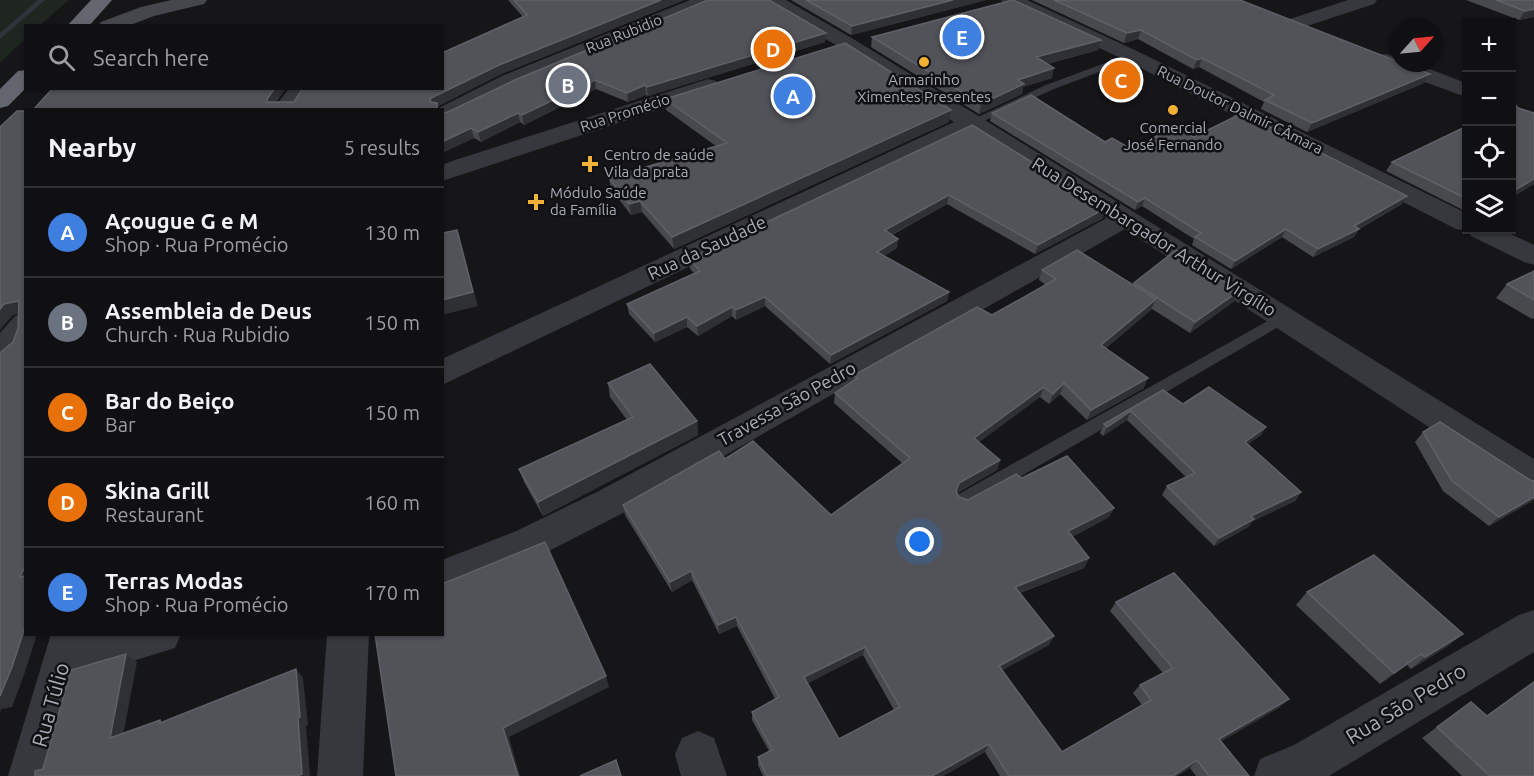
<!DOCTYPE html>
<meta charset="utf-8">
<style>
:root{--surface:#101012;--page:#1e1e20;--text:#f1f3f6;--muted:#9c9d9f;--line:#303032;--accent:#b45309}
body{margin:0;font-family:Ubuntu,sans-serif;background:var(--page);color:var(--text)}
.controls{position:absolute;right:18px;top:18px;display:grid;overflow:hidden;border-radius:0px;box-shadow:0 2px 4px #0004}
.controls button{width:54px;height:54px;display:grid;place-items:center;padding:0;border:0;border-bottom:2px solid var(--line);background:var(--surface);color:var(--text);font:30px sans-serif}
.compass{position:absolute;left:1390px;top:18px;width:54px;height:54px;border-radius:50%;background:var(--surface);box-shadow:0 2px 4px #0004;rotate:63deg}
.you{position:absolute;left:920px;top:542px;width:21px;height:21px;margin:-15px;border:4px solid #fff;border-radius:50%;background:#1a73e8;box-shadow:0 0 0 9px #1a73e833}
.badge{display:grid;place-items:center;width:39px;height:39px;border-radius:50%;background:var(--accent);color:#fff;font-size:20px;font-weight:700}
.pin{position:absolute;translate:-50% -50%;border:3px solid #fff;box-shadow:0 2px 6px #0006}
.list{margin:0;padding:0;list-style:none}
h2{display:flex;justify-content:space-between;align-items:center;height:78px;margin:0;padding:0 24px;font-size:26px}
h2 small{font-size:20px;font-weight:400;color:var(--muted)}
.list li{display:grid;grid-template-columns:39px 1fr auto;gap:18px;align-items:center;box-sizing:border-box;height:90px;padding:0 24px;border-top:2px solid var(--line)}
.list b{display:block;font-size:22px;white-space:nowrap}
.list p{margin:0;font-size:20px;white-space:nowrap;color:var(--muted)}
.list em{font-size:20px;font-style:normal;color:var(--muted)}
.icon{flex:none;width:33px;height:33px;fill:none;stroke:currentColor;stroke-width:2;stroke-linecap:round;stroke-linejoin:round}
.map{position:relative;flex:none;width:1534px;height:776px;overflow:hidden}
.search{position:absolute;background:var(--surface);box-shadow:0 2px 4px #0004;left:24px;top:24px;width:420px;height:66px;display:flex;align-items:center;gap:15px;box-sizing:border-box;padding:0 21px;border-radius:0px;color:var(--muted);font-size:22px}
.panel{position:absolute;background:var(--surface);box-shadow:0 2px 4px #0004;left:24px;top:108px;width:420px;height:528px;border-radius:0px}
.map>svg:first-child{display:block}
.green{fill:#1e261f}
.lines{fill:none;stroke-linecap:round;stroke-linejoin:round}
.stream{fill:#2c353c;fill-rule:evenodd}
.lane{fill:#37383d;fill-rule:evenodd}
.street{fill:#37383d;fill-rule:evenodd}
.secondary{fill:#45474d;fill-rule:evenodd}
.highway{fill:#63666e;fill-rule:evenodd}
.wall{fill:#47494d;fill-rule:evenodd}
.shaded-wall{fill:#2f3033}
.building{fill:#525359;stroke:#5f6168;stroke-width:1.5;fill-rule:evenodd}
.poi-dot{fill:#f2b134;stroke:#111113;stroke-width:2}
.labels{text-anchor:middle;stroke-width:5;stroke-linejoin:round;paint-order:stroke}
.far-street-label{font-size:15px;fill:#a8adb8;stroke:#111113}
.far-poi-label{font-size:15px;fill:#a8adb8;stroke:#111113}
.street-label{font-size:18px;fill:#a8adb8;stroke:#111113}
.near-street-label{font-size:21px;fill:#a8adb8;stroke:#111113}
</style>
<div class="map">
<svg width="1534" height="776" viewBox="0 0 1534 776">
<rect width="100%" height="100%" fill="#161618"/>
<polygon class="green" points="0,0 69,0 40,25 26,26 25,39 0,63"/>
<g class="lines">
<polygon class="stream" points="38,0 45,0 0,39 0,33"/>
<g class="lane">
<polygon points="1132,53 1136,54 1136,58 1054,89 975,125 971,127 965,123 1046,85"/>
<polygon points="1282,313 1290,318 1287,322 971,505 964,508 957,505 955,500 957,495"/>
</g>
<g class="street">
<polygon points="690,0 717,0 714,4 518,86 450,120 442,122 442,110 435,110 502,76"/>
<polygon points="762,0 786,0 855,40 1534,459 1534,492 1521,487 1125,229 623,513 541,555 442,595 442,560 514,532 597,492 1107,218 970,132 442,385 442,359 954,122 841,48 765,4"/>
<polygon points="1001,0 1027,0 1139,52 1466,213 1466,230 1502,230 1534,245 1534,265 1524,262 1471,236 1468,231 1456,229 1125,60 1004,4"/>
<polygon points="1348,0 1377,0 1374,4 1301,28 1287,28 1284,24 1287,20"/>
<polygon points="1386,54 1399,58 1399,63 1414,63 1466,83 1466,97 1378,65 1375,60 1378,55"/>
<polygon points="708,79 716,81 719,86 716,91 442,181 442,165 455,160"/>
<polygon points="289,88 312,88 296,110 273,110"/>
<path d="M26 313C26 337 28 357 0 365V333L15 316Z"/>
<polygon points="1534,610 1534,652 1329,776 1254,776 1260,759 1294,745 1519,615"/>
<polygon points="51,634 181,634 175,648 81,677 54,776 8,776"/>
<polygon points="327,634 369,634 363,776 317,776"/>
<polygon points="698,731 714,738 727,776 681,776 675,754 682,738"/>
</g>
<polygon class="secondary" points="171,0 207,0 204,4 154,16 128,26 98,26 101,22 141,7"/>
<g class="highway">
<polygon points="91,0 112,0 89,26 67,26"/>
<polygon points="26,70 26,88 8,106 0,108 0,89 18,71"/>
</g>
</g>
<g class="wall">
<polygon points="508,0 684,0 501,74 438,106 33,110 286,88 276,102 294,102 442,88 523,17"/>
<polygon points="791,0 986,0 851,35"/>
<polygon points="1032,0 1240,0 1430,74 1424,83 1307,132 1261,109 1264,102 1199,67 1193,69 1138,39 1124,43"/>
<polygon points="1466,0 1534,0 1534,17 1519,20"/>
<polygon points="826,33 825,42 648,96 646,95 628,102 596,89 524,125 520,122 481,142 474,138 442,153 442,113 448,112 517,79"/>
<polygon points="872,37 1101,40 1098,50 1047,64 1052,78 1023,87 1022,94 979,114 871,47"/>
<polygon points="665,99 949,122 674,249 642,212 631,215 611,189 609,178 716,146 666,110"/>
<polygon points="992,113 1133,150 1194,137 1402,204 1359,229 1354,237 1313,257 1282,237 1231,269 1192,245 1194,239 1142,206 1135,210 990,121"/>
<polygon points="972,125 1103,218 1035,254 947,204 892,235 898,239 897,248 884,256 949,292 947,301 830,364 765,306 736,320 732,316 698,336 687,327 655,342 629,314 627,304 694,273 690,269 689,259"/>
<polygon points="1467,126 1467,212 1386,171 1392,162"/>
<path d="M1042 270 1133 285 1134 283 1239 291 1233 302 1190 333 1152 309 1106 348 1144 388 1087 420 1060 394 1049 404 1040 397 979 442 1000 460 997 470 957 493 959 497 968 500 1022 478 1114 508 1109 517 1072 537 1089 558 1084 568 1020 593 1049 645 1002 670 1062 752 1142 705 1133 693 1140 685 1163 673 1110 611 1116 602 1280 707 1221 741 1249 776H1196L1190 768 1177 776H1000L985 752 943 776H763L758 765V757L769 751 752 720V712L775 699 737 626 719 634 692 580 672 592 625 515 623 505 725 459 831 515 902 463 834 403 835 393 854 381V375L992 315 1046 285 1039 280ZM863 655 894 710 839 739 808 683Z"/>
<polygon points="1534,271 1534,318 1532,319 1496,298 1507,284"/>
<polygon points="608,383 697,421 698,435 543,516 524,482 519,469 627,420 610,397"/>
<polygon points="1163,390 1183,404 1266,427 1261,435 1248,444 1301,492 1295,501 1253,521 1248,527 1214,546 1162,495 1167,486 1186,477 1127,420 1103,436 1100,433 1104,424"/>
<polygon points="1423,432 1534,481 1534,500 1489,526 1443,491 1415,442"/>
<polygon points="1307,592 1448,646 1411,669 1407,665 1380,684 1296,605"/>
<polygon points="1534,682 1534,776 1462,776 1422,738 1471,702 1486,716"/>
</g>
<g class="shaded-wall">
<polygon points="661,0 684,0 501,74 438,106 439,110 437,110 430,102 431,98 499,65"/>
<polygon points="953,0 986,0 851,35 852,26"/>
<polygon points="1534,9 1534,17 1519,20 1525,11"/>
<polygon points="1141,30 1138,39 1124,43 1127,33"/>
<polygon points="826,33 825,42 648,96 647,87"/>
<polygon points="1101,40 1098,50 1034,67 1036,57"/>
<polygon points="1202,58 1199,67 1193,69 1197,60"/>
<polygon points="1054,68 1052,78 1023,87 1022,94 979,114 981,104 1018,80"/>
<polygon points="1430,74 1424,83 1307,132 1312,123"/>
<polygon points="595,80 596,89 524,125 522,115"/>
<polygon points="645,85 646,95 628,102 627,93"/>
<polygon points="275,88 286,88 271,109 267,102 267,99"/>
<polygon points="951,110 949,122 674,249 672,237"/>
<polygon points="518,113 520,122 481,142 478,132"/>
<polygon points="471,128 474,138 442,153 442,142"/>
<polygon points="1534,179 1534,184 1512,198 1512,192"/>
<polygon points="949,195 947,204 883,239 885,230"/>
<polygon points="1407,196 1402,204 1358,229 1359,229 1354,237 1313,257 1318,249 1354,226"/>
<polygon points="1145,198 1142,206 1135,210 1138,202"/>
<polygon points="640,201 642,212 631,215 629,204"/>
<polygon points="1106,208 1103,218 1035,254 1038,245"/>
<polygon points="1286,229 1282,237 1231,269 1235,261"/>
<polygon points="457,230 478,306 442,315 442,300"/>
<polygon points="898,239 897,248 876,261 877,252"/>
<polygon points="1239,291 1233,302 1190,333 1195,322"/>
<polygon points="949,292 947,301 830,364 831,355"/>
<polygon points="765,297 765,306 736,320 736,310"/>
<polygon points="1156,299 1151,310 1097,355 1101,345"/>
<polygon points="19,301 26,312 13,315 0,330 0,309 4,304"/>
<polygon points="732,307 732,316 698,336 697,326"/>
<polygon points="687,317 687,327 655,342 654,333"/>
<polygon points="1148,378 1144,388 1087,420 1091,410"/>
<polygon points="1064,383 1060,394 1049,404 1053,394"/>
<polygon points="1044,387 1040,397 971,448 974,438"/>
<polygon points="1131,411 1127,420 1103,436 1107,427"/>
<polygon points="697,421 698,435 543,516 538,502"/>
<polygon points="1266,427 1261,435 1240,450 1245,442"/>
<polygon points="1000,460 997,470 956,493 956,491 959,483"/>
<polygon points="1301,492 1295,501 1253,521 1248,527 1214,546 1219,538 1251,516"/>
<polygon points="1534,497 1534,500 1489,526 1499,517"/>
<polygon points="1114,508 1109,517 1064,541 1068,531"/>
<polygon points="1089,558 1084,568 1011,596 1015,587"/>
<polygon points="26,564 26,581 20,577"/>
<polygon points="691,571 692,580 672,592 670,582"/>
<polygon points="736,617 737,626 719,634 718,625"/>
<polygon points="26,624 26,634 37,634 24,675 12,707 1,709 0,714 0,696"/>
<polygon points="1463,634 1448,646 1411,669 1425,657"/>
<polygon points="1054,636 1049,645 995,674 999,666"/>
<polygon points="865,647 863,655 804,685 804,677"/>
<polygon points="126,654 137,662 121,746 110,738"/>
<polygon points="1421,654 1407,665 1380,684 1394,673"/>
<polygon points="296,669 303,678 308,725 306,726 310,776 297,776"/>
<polygon points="606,676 609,687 509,737 520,776 518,776 503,728"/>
<polygon points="1289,699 1280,707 1212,747 1219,739"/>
<polygon points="989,744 985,752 943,776 932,776"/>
<polygon points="1197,760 1190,768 1177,776 1173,776"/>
</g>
<g class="building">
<polygon points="514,0 661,0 499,65 431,98 430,102 437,103 437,110 33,110 53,88 275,88 267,99 267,102 294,102 303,88 442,88 442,53 527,15"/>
<polygon points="708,0 769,0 826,33 647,87 645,85 627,93 595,80 522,115 518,113 478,132 471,128 442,142 442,113 448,112 517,79"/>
<polygon points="806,0 953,0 852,26"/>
<polygon points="1013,0 1101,40 1036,57 1054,68 1018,80 1024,84 981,104 872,37"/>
<polygon points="1054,0 1240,0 1399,62 1399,63 1402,63 1430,74 1312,123 1265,100 1274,95 1202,58 1197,60 1141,30 1127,33"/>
<polygon points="1496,0 1534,0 1534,9 1525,11"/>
<polygon points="845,43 951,110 672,237 640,201 629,204 609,178 727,143 665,99"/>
<polygon points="1031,95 1105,142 1112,138 1133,150 1172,127 1194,137 1242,113 1407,196 1354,226 1359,229 1318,249 1286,229 1235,261 1195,237 1201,233 1145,198 1138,202 992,113"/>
<polygon points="1514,103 1518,108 1534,113 1534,179 1512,192 1512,104"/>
<polygon points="17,111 26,111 26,564 20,577 26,576 26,624 12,667 0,696 0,353 13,342 18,328 19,301 4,304 0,309 0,127"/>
<polygon points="972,125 1106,208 1038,245 949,195 885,230 898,239 877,252 949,292 831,355 765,297 736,310 732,307 697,326 687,317 654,333 627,304 700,271 689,259"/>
<polygon points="1467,126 1467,199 1392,162"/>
<polygon points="457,230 473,292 442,300 442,233"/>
<path d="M1077 250 1156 299 1101 345 1148 378 1091 410 1064 383 1053 394 1044 387 974 438 1000 460 959 483 956 491 959 497 968 500 1016 474 1022 478 1067 456 1114 508 1068 531 1089 558 1015 587 1054 636 999 666 1062 752 1151 700 1140 685 1173 668 1116 602 1174 573 1289 699 1219 739 1249 776H1209L1197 760 1173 776H1009L989 744 932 776H767L758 757 772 750 752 712 779 697 736 617 718 625 691 571 670 582 623 505 719 451 725 459 753 441 831 515 910 458 835 393 858 378 854 375 977 307 992 315 1056 279 1042 270ZM865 647 900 707 839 739 804 677Z"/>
<polygon points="1176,250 1239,291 1195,322 1134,283"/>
<polygon points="1534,271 1534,300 1507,284"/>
<polygon points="650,364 697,421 538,502 519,469 633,417 608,383"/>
<polygon points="1209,387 1266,427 1245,442 1301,492 1251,516 1254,519 1219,538 1167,486 1195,473 1131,411 1107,427 1104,424 1163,390 1183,404"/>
<polygon points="1440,422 1530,480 1534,481 1534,497 1499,517 1452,481 1423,432"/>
<polygon points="545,542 606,676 503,728 518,776 396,776 375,634 442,634 442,584"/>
<polygon points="1374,555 1463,634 1425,657 1421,654 1394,673 1307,592"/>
<polygon points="126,654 110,738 160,720 160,723 296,669 300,717 298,718 302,774 297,776 35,776 35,771 43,769 71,670"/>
<polygon points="1534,682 1534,776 1490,776 1437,727 1471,702 1487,716"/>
<polygon points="616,760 621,776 580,776"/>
</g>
<g class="poi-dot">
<circle cx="924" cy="62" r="6"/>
<circle cx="1173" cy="110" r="6"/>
<path d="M587 155h6v6h6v6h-6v6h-6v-6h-6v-6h6z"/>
<path d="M533 193h6v6h6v6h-6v6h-6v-6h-6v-6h6z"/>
</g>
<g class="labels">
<g class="far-street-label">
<text transform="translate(624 34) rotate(-22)" y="5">Rua Rubidio</text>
<text transform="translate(1240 110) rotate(26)" y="5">Rua Doutor Dalmir CÂmara</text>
<text transform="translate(625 113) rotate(-18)" y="5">Rua Promécio</text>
</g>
<g class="far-poi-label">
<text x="924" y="85">Armarinho<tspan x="924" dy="17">Ximentes Presentes</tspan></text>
<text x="1173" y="133">Comercial<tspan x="1173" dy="17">José Fernando</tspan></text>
<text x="604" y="160" text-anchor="start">Centro de saúde<tspan x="604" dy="17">Vila da prata</tspan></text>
<text x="550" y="198" text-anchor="start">Módulo Saúde<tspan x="550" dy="17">da Família</tspan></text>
</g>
<g class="street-label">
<text transform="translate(1154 237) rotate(32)" y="6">Rua Desembargador Arthur Virgílio</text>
<text transform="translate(707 248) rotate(-25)" y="6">Rua da Saudade</text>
<text transform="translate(787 404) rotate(-29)" y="6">Travessa São Pedro</text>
</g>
<g class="near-street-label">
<text transform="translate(1406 704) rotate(-31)" y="7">Rua São Pedro</text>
<text transform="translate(51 705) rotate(-74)" y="7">Rua Túlio</text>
</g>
</g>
</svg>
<div class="controls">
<button>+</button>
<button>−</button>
<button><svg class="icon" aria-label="locate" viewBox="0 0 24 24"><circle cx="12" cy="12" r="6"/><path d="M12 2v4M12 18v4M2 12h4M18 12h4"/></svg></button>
<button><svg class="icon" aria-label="layers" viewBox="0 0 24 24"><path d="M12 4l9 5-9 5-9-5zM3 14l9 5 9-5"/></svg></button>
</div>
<svg class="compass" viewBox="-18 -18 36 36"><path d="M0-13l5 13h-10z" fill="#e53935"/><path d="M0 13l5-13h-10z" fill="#9c9d9f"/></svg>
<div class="you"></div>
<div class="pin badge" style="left:793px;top:96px;background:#3f7fe0">A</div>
<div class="pin badge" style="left:568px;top:85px;background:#6b7280">B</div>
<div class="pin badge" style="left:1121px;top:80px;background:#e8710a">C</div>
<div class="pin badge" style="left:773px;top:49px;background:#e8710a">D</div>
<div class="pin badge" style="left:962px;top:37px;background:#3f7fe0">E</div>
<div class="search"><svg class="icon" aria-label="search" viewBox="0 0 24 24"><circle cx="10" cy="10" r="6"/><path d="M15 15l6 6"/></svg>Search here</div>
<section class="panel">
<h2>Nearby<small>5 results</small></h2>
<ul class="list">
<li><span class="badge" style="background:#3f7fe0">A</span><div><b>Açougue G e M</b><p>Shop · Rua Promécio</p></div><em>130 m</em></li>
<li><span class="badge" style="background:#6b7280">B</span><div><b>Assembleia de Deus</b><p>Church · Rua Rubidio</p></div><em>150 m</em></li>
<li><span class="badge" style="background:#e8710a">C</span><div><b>Bar do Beiço</b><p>Bar</p></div><em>150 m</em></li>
<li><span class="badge" style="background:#e8710a">D</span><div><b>Skina Grill</b><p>Restaurant</p></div><em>160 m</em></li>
<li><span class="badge" style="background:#3f7fe0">E</span><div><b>Terras Modas</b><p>Shop · Rua Promécio</p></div><em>170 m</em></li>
</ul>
</section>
</div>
